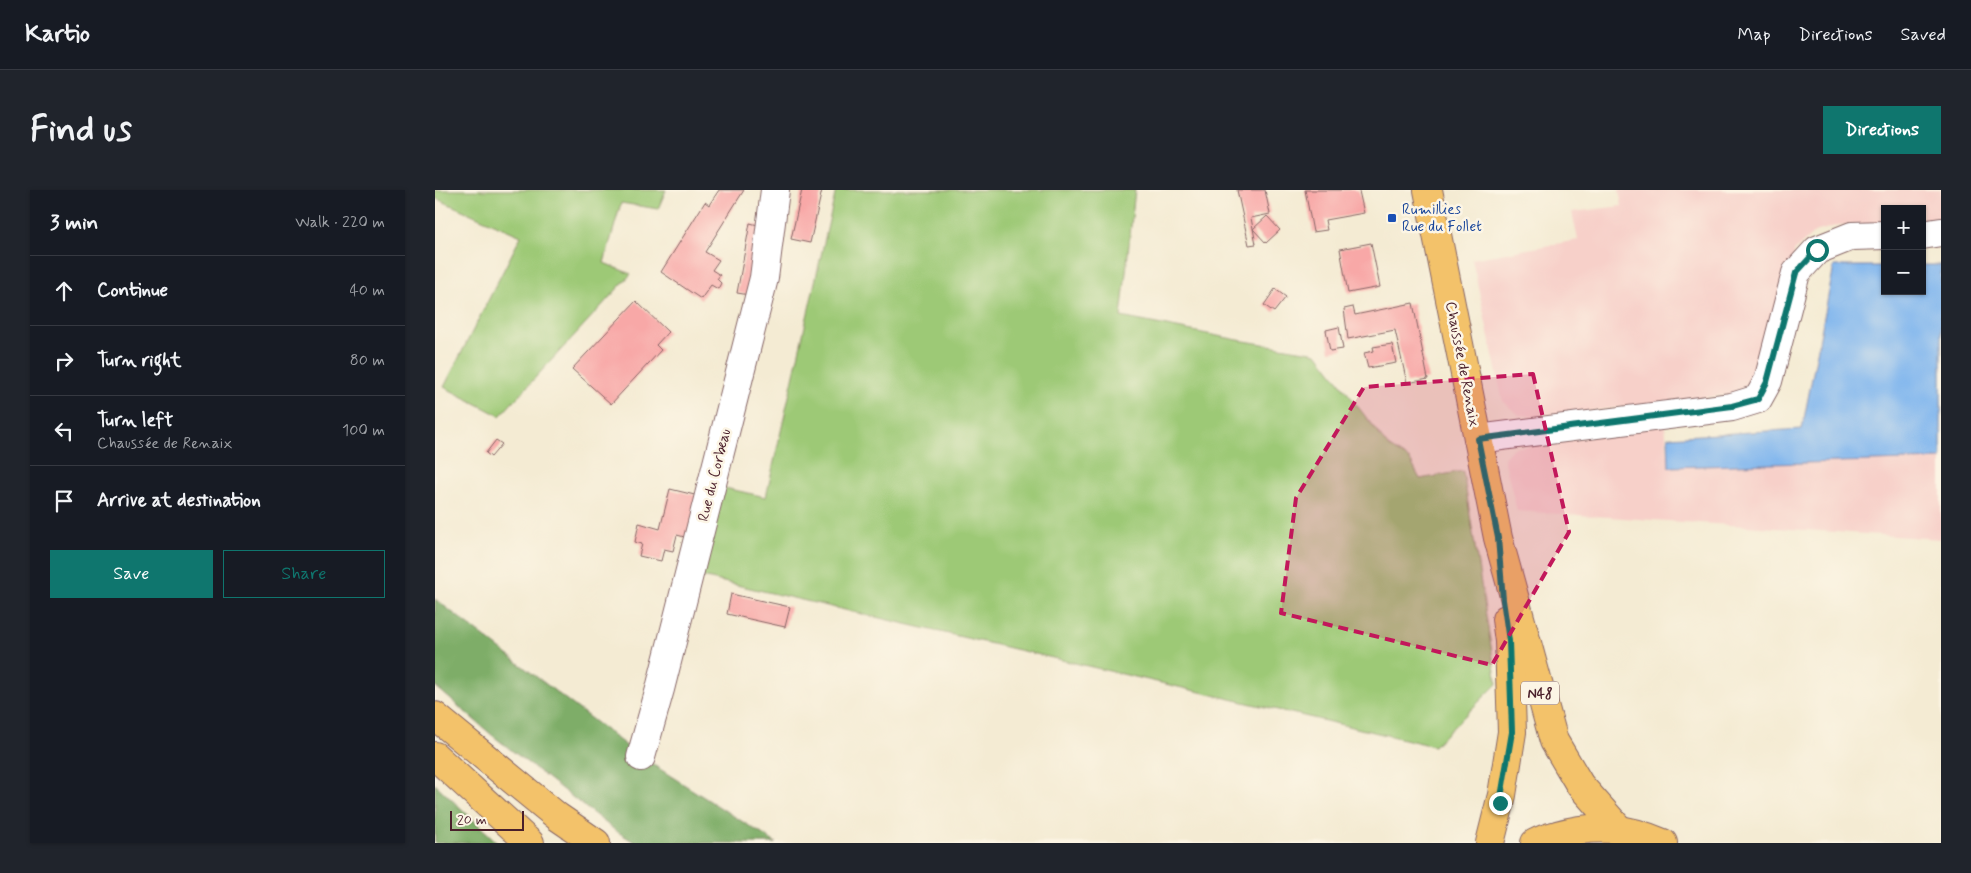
<!DOCTYPE html>
<meta charset="utf-8">
<style>
:root{--surface:#171b24;--page:#20242c;--text:#f1f3f6;--muted:#9ea1a6;--line:#363941;--accent:#0f766e}
body{margin:0;font-family:Mynerve,sans-serif;background:var(--page);color:var(--text)}
.controls{position:absolute;right:15px;top:15px;display:grid;overflow:hidden;border-radius:0px;box-shadow:0 1px 4px #0004}
.controls button{width:45px;height:45px;display:grid;place-items:center;padding:0;border:0;border-bottom:1px solid var(--line);background:var(--surface);color:var(--text);font:25px sans-serif}
.scale{position:absolute;left:15px;bottom:12px;width:74px;box-sizing:border-box;padding-left:5px;border:2px solid #4a1f2b;border-top:0;font-size:14px;line-height:18px;white-space:nowrap;color:#4a1f2b;-webkit-text-stroke:4px #fcf5e5;paint-order:stroke}
.stop{position:absolute;width:15px;height:15px;margin:-11px;border:4px solid #0f766e;border-radius:50%;background:#fff}
.stop.end{background:#0f766e;border-color:#fff;box-shadow:0 1px 5px #0008}
.list{margin:0;padding:0;list-style:none}
h2{display:flex;justify-content:space-between;align-items:center;height:65px;margin:0;padding:0 20px;font-size:21px}
h2 small{font-size:16px;font-weight:400;color:var(--muted)}
.list li{display:grid;grid-template-columns:32px 1fr auto;gap:15px;align-items:center;box-sizing:border-box;height:70px;padding:0 20px;border-top:1px solid var(--line)}
.list b{display:block;font-size:19px;white-space:nowrap}
.list p{margin:0;font-size:16px;white-space:nowrap;color:var(--muted)}
.list em{font-size:16px;font-style:normal;color:var(--muted)}
.actions{display:flex;gap:10px;padding:15px 20px}
.actions a{flex:1;padding:11px 0;border:1px solid var(--accent);border-radius:0px;text-align:center;font-size:18px;color:var(--accent)}
.actions .main{background:var(--accent);color:#fff}
.icon{flex:none;width:28px;height:28px;fill:none;stroke:currentColor;stroke-width:2;stroke-linecap:round;stroke-linejoin:round}
.map{position:relative;flex:none;width:1506px;height:653px;overflow:hidden;border-radius:0px}
header{display:flex;align-items:center;gap:30px;box-sizing:border-box;height:70px;padding:0 25px;background:var(--surface);border-bottom:1px solid var(--line)}
header strong{font-size:24px}
nav{display:flex;gap:28px;margin-inline-start:auto;font-size:18px}
.intro{display:flex;align-items:center;justify-content:space-between;box-sizing:border-box;height:120px;padding:0 30px}
h1{margin:0;font-size:35px}
.button{padding:12px 22px;border-radius:0px;background:var(--accent);color:#fff;font-size:18px;font-weight:700}
main{display:flex;gap:30px;padding:0 30px}
aside{flex:1;background:var(--surface);border-radius:0px;box-shadow:0 1px 4px #0004}
.map>svg:first-child{display:block}
.built{fill:#f7d0c9}
.green{fill:#9dc976;stroke:#747450}
.forest{fill:#7ead67;stroke:#646649}
.water{fill:#7fb5ee;stroke:#646a8c}
.building{fill:#f8a8a7}
.lines{fill:none;stroke-linecap:round;stroke-linejoin:round}
.minor-casing{stroke:#866666;stroke-width:30}
.major-casing{stroke:#866666;stroke-width:30}
.highway-casing{stroke:#866666;stroke-width:30}
.minor{stroke:#fff;stroke-width:28}
.major{stroke:#f3c26a;stroke-width:28}
.highway{stroke:#f3c26a;stroke-width:28}
.route{stroke:#0f766e;stroke-width:6}
.marked{fill:#c2185b;fill-opacity:0.2;stroke:#c2185b;stroke-width:4;stroke-dasharray:10 6;stroke-linejoin:round}
.transit-dot{fill:#1a4fb4;stroke:#fcf5e5;stroke-width:2}
.labels{text-anchor:middle;stroke-width:5;stroke-linejoin:round;paint-order:stroke}
.shield{fill:#fcf5e5;stroke:#7f5f63;stroke-width:1}
.shield-label{font-size:14px;font-weight:bold;fill:#4a1f2b}
.transit-label{font-size:15px;fill:#164399;stroke:#fcf5e5;text-anchor:start}
.street-label{font-size:15px;fill:#4a1f2b;stroke:#fcf5e5}
</style>
<header>
<strong>Kartio</strong>
<nav><a>Map</a><a>Directions</a><a>Saved</a></nav>
</header>
<div class="intro"><h1>Find us</h1><a class="button">Directions</a></div>
<main>
<aside>
<h2>3 min<small>Walk · 220 m</small></h2>
<ul class="list">
<li><svg class="icon" aria-label="ahead" viewBox="0 0 24 24"><path d="M12 20V5M6 11l6-6 6 6"/></svg><div><b>Continue</b></div><em>40 m</em></li>
<li><svg class="icon" aria-label="right" viewBox="0 0 24 24"><path d="M7 20v-9h11M14 6l5 5-5 5"/></svg><div><b>Turn right</b></div><em>80 m</em></li>
<li><svg class="icon" aria-label="left" viewBox="0 0 24 24"><path d="M17 20v-9H6M10 6l-5 5 5 5"/></svg><div><b>Turn left</b><p>Chaussée de Renaix</p></div><em>100 m</em></li>
<li><svg class="icon" aria-label="arrive" viewBox="0 0 24 24"><path d="M6 21V4h12l-3 4 3 4H6"/></svg><div><b>Arrive at destination</b></div></li>
</ul>
<div class="actions"><a class="main">Save</a><a>Share</a></div>
</aside>
<div class="map">
<svg width="1506" height="653" viewBox="0 0 1506 653">
<rect width="100%" height="100%" fill="#fcf5e5"/>
<filter id="ink" filterUnits="userSpaceOnUse"><feTurbulence type="fractalNoise" baseFrequency=".02" numOctaves="2"/><feDisplacementMap in="SourceGraphic" scale="10" xChannelSelector="R" yChannelSelector="G"/><feConvolveMatrix kernelMatrix="1 2 1 2 8 2 1 2 1" color-interpolation-filters="sRGB"/></filter>
<filter id="wash" filterUnits="userSpaceOnUse"><feTurbulence type="fractalNoise" baseFrequency=".0096" numOctaves="4" result="noise"/><feDisplacementMap in="SourceGraphic" scale="20" xChannelSelector="R" yChannelSelector="G"/><feGaussianBlur stdDeviation="1.12" result="paint"/><feColorMatrix in="noise" values="0 0 0 0 0 0 0 0 0 0 0 0 0 0 0 0 0 1.4 0 .05"/><feComposite in="paint" operator="in"/></filter>
<g filter="url(#wash)">
<rect width="100%" height="100%" fill="#f4ebd3"/>
<g class="built">
<polygon points="1184,0 1506,0 1506,35 1487,35 1487,19 1450,19 1450,35 1404,35 1380,42 1360,60 1324,187 1299,204 1103,227 1083,225 1068,211 1037,69 1143,50 1137,22 1187,16"/>
<polygon points="1230,235 1234,277 1506,269 1506,349 1082,321 1069,268 1078,258"/>
</g>
<g class="green">
<polygon points="0,0 231,0 223,19 186,13 169,73 196,84 65,226 9,197 86,46 0,8"/>
<polygon points="401,0 700,0 686,127 803,150 882,163 953,256 975,270 985,289 1028,281 1062,494 999,556 254,384 276,295 331,307"/>
</g>
<g class="forest">
<polygon points="0,409 206,567 341,653 201,653 181,641 58,546 0,496"/>
<polygon points="0,594 63,653 0,653"/>
</g>
<polygon class="water" points="1487,75 1506,75 1506,269 1234,277 1233,247 1367,239 1399,76 1450,76 1450,101 1487,101"/>
<g id="blocks">
<g class="building">
<polygon points="284,0 309,0 270,62 284,70 277,80 285,85 282,89 286,93 283,99 276,95 266,109 226,82 270,12 274,15"/>
<polygon points="367,0 387,0 375,53 356,49"/>
<polygon points="802,0 830,0 835,24 816,28 821,54 814,55"/>
<polygon points="870,0 921,0 924,1 929,23 890,30 892,40 878,42"/>
<polygon points="832,26 845,40 831,53 818,39"/>
<polygon points="315,33 335,38 321,106 302,103"/>
<polygon points="936,53 945,97 913,103 905,59"/>
<polygon points="840,99 851,107 839,122 829,115"/>
<polygon points="201,111 233,142 221,155 226,160 176,214 137,179"/>
<polygon points="978,113 993,189 972,193 960,140 913,149 909,119 918,117 920,125"/>
<polygon points="904,137 908,159 895,161 891,140"/>
<polygon points="957,154 961,173 933,178 929,163 939,161 938,157"/>
<polygon points="61,250 67,254 56,267 51,263"/>
<polygon points="235,299 268,307 257,349 242,345 238,361 229,359 226,371 204,366 207,354 200,352 204,333 225,339"/>
<polygon points="296,404 355,417 350,437 292,424"/>
</g>
</g>
</g>
<g filter="url(#ink)">
<use href="#blocks" fill-opacity="0" stroke="#866666" stroke-width="1"/>
<g class="lines">
<defs>
<g id="minor">
<polyline points="1487,45 1506,42"/>
<polyline points="1043,249 1297,217 1323,209 1333,191 1361,83 1382,60 1417,46 1450,45"/>
<polyline points="206,567 225,499 329,88 340,0"/>
</g>
<g id="major">
<polyline points="993,0 1063,348 1119,551 1145,595 1184,639"/>
<polyline points="1055,653 1067,605 1077,542 1074,451 1071,429"/>
<path d="M1100 653C1107 649 1114 647 1122 645 1160 634 1192 637 1228 653"/>
</g>
<g id="highway">
<polyline points="0,526 123,627 161,653"/>
<polyline points="0,566 95,653"/>
</g>
</defs>
<use href="#minor" class="minor-casing"/>
<use href="#major" class="major-casing"/>
<use href="#highway" class="highway-casing"/>
<use href="#minor" class="minor"/>
<use href="#major" class="major"/>
<use href="#highway" class="highway"/>
</g>
</g>
<g class="lines" filter="url(#ink)">
<polyline class="route" points="1065,613 1077,542 1074,451 1068,410 1063,348 1043,249 1297,216 1323,209 1332,192 1361,83 1382,60"/>
</g>
<path class="marked" d="M1098 184 1134 342 1057 475 846 423 861 308 929 197Z"/>
<rect class="transit-dot" x="952" y="23" width="10" height="10" rx="2.5"/>
<g class="labels">
<rect class="shield" x="1086" y="491.5" width="38" height="23" rx="4"/>
<g class="shield-label">
<text x="1105" y="508">N48</text>
</g>
<g class="transit-label">
<text x="967" y="24">Rumillies<tspan x="967" dy="17">Rue du Follet</tspan></text>
</g>
<g class="street-label">
<text transform="translate(1028 174) rotate(79)" y="5">Chaussée de Renaix</text>
<text transform="translate(279 285) rotate(-76)" y="5">Rue du Corbeau</text>
</g>
</g>
</svg>
<div class="controls">
<button>+</button>
<button>−</button>
</div>
<div class="scale">20 m</div>
<div class="stop" style="left:1382px;top:60px"></div>
<div class="stop end" style="left:1065px;top:613px"></div>
</div>
</main>
